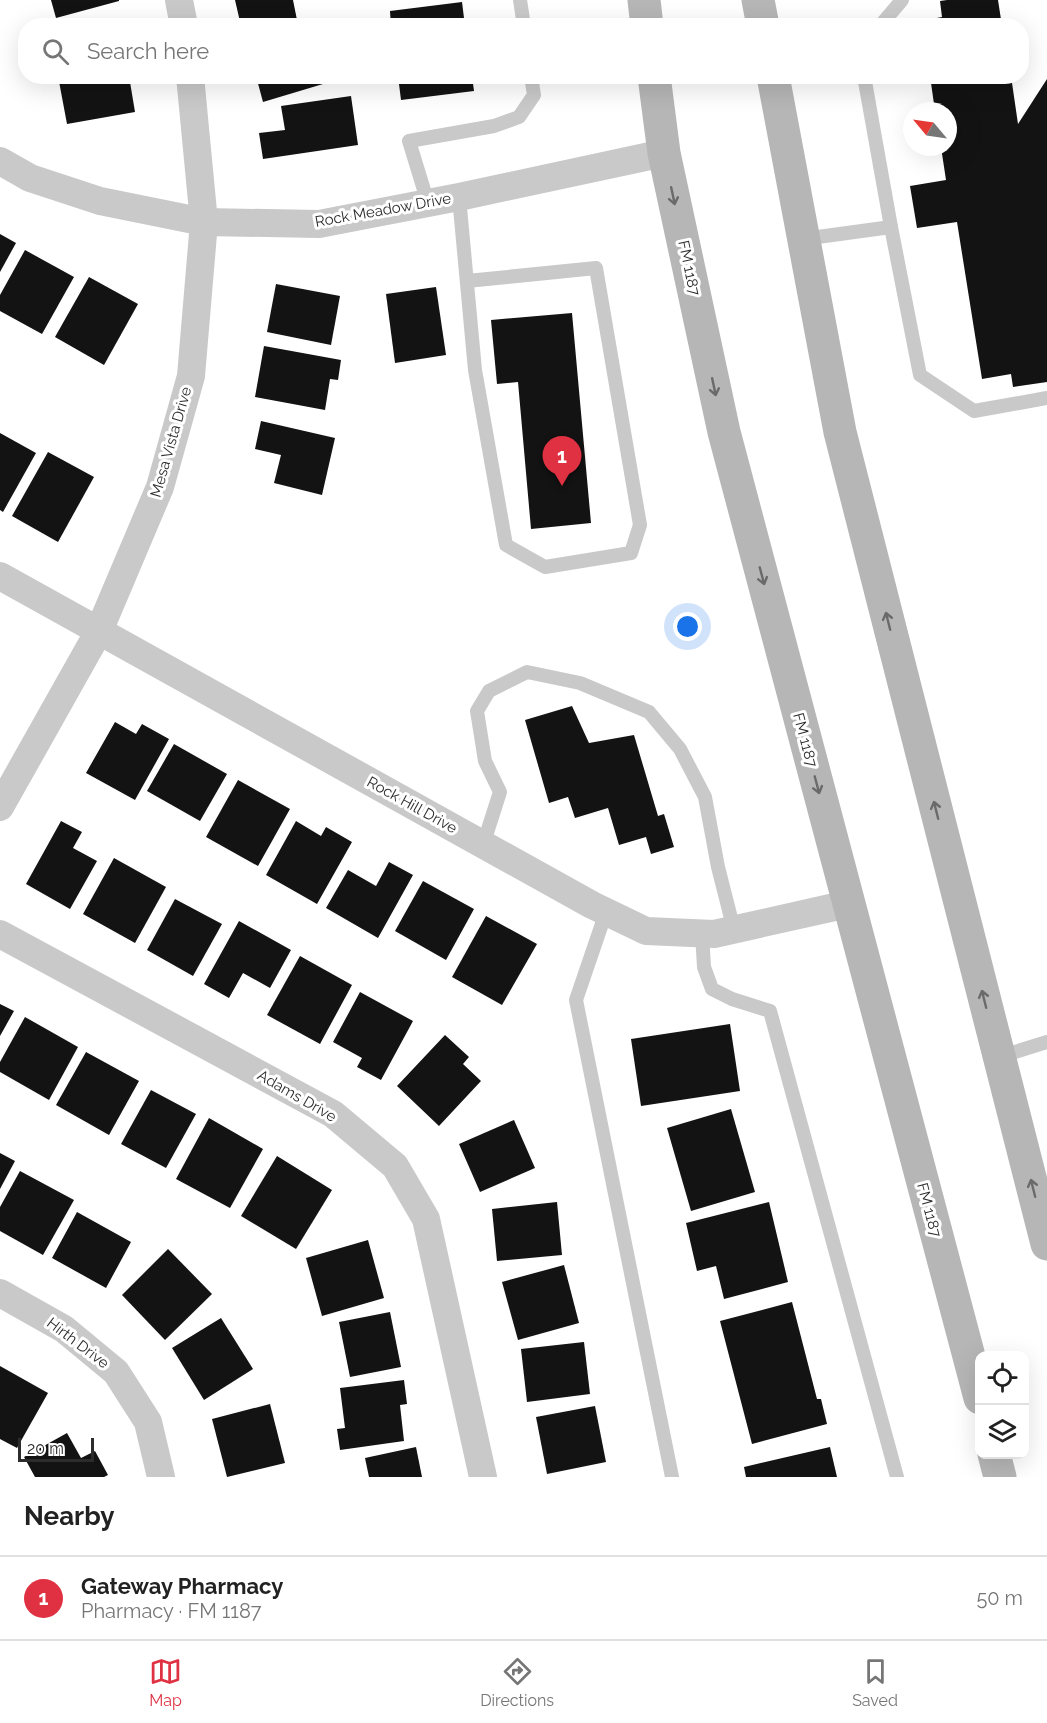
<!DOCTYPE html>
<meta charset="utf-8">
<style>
:root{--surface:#fff;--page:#f6f6f6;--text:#222;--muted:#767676;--line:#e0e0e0;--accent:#df3142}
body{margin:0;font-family:Raleway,sans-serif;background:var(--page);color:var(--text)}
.controls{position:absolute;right:18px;bottom:18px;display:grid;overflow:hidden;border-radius:12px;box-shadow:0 6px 24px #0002}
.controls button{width:54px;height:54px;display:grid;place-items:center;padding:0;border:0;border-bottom:2px solid var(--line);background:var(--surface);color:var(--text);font:30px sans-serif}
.compass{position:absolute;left:903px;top:102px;width:54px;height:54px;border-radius:50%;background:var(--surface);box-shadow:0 6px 24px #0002;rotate:299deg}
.scale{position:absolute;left:18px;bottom:15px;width:76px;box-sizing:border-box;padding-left:6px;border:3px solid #2c2c2c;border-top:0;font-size:16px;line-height:21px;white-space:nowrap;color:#2c2c2c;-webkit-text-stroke:4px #fff;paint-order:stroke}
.you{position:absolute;left:688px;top:627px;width:21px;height:21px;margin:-15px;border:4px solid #fff;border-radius:50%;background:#1a73e8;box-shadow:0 0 0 9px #1a73e833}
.badge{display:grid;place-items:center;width:39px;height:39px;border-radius:50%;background:var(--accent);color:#fff;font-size:20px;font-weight:700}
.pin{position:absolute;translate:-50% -50px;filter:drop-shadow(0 2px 3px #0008)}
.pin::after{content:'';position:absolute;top:32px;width:21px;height:18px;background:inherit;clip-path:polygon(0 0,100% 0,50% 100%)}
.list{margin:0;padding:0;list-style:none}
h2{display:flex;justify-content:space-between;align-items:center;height:78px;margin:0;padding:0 24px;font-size:26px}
h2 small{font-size:20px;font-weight:400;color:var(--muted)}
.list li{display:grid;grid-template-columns:39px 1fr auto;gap:18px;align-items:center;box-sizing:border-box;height:84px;padding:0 24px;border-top:2px solid var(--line)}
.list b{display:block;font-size:22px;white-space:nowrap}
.list p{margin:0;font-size:20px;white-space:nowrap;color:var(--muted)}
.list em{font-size:20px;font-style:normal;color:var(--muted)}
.icon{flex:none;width:33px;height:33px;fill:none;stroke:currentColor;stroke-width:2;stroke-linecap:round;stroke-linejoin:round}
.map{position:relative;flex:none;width:1047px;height:1477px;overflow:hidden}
.search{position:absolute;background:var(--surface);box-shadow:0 6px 24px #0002;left:18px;right:18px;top:18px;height:66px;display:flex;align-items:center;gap:15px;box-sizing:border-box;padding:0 21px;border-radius:24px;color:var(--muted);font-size:22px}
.sheet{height:162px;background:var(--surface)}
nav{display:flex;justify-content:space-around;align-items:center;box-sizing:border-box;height:84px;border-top:2px solid var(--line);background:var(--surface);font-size:16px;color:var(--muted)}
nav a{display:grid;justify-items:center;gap:3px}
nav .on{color:var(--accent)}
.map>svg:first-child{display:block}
.building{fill:#131313}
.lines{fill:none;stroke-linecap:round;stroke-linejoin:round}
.lane{stroke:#c9c9c9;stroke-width:14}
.street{stroke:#c9c9c9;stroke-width:28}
.secondary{stroke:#b6b6b6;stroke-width:33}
.oneway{stroke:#6a6a6a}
.labels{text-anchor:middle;stroke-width:6;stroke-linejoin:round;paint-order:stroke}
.street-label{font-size:15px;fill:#2c2c2c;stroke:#fff}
</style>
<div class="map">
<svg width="1047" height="1477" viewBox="0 0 1047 1477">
<rect width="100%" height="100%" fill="#fff"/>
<g class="building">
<polygon points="51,0 119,0 119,1 56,18"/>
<polygon points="235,0 293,0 297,20 273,26 241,26"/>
<polygon points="947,0 998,0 1002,26 922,26 921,21 942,17 940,1"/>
<polygon points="462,2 465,26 391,26 390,11"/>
<polygon points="58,76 129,76 135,112 67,124"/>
<polygon points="256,76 321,76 323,84 263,102"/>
<polygon points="398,76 472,76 474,91 401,100"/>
<polygon points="930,76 1011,76 1018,124 1047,79 1047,382 1013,387 1011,374 982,379 957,222 917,228 910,186 946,180 941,147 948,147 948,111 935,111"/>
<polygon points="351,96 358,145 263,159 259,133 285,130 281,106"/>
<polygon points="0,234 16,243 0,272"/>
<polygon points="25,250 74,277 42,334 0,311 0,295"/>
<polygon points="89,277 138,304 104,365 55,337"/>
<polygon points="276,284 340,296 331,345 267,332"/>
<polygon points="436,287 446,355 395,363 386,294"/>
<polygon points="572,313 591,523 531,529 518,382 497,384 491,320"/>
<polygon points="264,346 341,360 338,380 330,379 325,410 255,397"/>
<polygon points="261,421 335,438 322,495 274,483 281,455 255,449"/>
<polygon points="0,433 36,453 3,512 0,510"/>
<polygon points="48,452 94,477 58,542 12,516"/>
<polygon points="572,706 589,743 634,735 658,816 664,814 674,847 651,854 646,837 619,845 608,808 575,818 568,797 549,803 525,720"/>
<polygon points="115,722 136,734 142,724 169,739 135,800 86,773"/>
<polygon points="174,744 227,774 200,821 147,791"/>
<polygon points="238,780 290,809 258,866 206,837"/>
<polygon points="61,821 82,832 73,848 97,861 70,909 26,884"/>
<polygon points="296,821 321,836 326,827 352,842 317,904 266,875"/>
<polygon points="114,858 166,887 135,943 83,914"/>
<polygon points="389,862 413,875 378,938 326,908 348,870 376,886"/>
<polygon points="423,881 474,909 446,960 395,931"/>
<polygon points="175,899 222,924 193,976 147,950"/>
<polygon points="486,916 537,944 502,1005 452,977"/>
<polygon points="239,921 291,950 270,988 243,973 229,998 204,984"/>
<polygon points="300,956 352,985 320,1044 267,1015"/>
<polygon points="360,992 413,1021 381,1080 357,1067 362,1058 333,1042"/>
<polygon points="0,1004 14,1011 0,1036"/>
<polygon points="25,1017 78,1047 49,1100 0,1072 0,1062"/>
<polygon points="730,1024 740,1091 641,1106 631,1039"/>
<polygon points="445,1035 469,1057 463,1064 481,1081 439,1126 397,1086"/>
<polygon points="86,1052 139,1081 109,1135 56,1105"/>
<polygon points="151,1090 196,1114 166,1168 121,1144"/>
<polygon points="731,1109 755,1192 691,1211 667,1128"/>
<polygon points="209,1118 263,1149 230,1208 176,1179"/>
<polygon points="514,1120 535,1168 480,1192 459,1144"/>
<polygon points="0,1153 15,1161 0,1189"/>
<polygon points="277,1156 332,1190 296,1249 241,1216"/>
<polygon points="20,1171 74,1200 43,1255 0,1231 0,1207"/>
<polygon points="557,1202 562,1255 497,1261 492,1209"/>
<polygon points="769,1202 788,1282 724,1299 716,1266 697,1271 686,1223"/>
<polygon points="77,1212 131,1242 106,1288 52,1258"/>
<polygon points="368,1240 384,1298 322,1316 306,1258"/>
<polygon points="168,1249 212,1294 165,1340 122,1295"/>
<polygon points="564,1265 579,1323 518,1340 502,1282"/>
<polygon points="792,1302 817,1399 821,1399 827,1424 752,1444 720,1321"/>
<polygon points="390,1312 401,1367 350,1377 339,1322"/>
<polygon points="221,1318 253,1369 204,1400 172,1348"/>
<polygon points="584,1342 590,1394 527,1402 521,1349"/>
<polygon points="0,1366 48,1393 17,1448 0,1439"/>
<polygon points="404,1380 407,1404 400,1405 404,1441 340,1450 337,1429 345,1428 340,1388"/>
<polygon points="270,1404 285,1463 227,1477 212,1419"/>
<polygon points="595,1406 606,1462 547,1474 536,1417"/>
<polygon points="67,1433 81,1458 95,1451 108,1475 104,1477 35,1477 24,1457"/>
<polygon points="416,1447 422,1477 369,1477 365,1458"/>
<polygon points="830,1447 837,1477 746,1477 744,1467"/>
</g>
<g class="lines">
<g class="lane">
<polyline points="520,0 524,26"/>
<polyline points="880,26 902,0"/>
<polyline points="864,76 891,227 920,375 974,411 1047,398"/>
<polyline points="459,197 475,370 506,545 545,567 631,553 640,525 596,268 467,281"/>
<polyline points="428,203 409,141 494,126 519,117 534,95 531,76"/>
<polyline points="803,239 891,227"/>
<polyline points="483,845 500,792 485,761 477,711 489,691 527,672 580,683 649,712 680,749 705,797 718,867 734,930"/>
<polyline points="606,912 576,1000 672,1477"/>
<polyline points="702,933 704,967 712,989 732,999 770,1011 897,1477"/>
<polyline points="999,1057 1047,1042"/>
</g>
<g class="street">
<polyline points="179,0 184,26"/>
<polyline points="0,161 30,178 100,201 204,222 319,224 459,197 664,153"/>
<polyline points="0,576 592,905 646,931 714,934 848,904"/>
<polyline points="0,807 99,631 160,487 191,376 204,222 190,76"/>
<polyline points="0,934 333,1114 395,1166 426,1219 483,1477"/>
<polyline points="0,1293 64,1329 116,1372 148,1422 161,1477"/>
</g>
<g class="secondary">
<polyline points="644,0 647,26"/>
<polyline points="758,0 763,26"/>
<polyline points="654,76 664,153 724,432 980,1398"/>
<polyline points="773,76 840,432 1047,1244"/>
<polyline points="994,1454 1000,1477"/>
</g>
</g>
<defs><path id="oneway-shaft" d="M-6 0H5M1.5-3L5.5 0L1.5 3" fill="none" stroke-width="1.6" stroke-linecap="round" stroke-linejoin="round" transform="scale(1.5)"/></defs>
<g class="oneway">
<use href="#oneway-shaft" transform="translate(673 196) rotate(78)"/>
<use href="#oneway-shaft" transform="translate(714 387) rotate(78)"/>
<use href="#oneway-shaft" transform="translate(762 576) rotate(75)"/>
<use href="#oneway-shaft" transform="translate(888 621) rotate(-104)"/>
<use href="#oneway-shaft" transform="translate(817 785) rotate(75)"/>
<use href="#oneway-shaft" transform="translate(936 810) rotate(-104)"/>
<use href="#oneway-shaft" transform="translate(984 999) rotate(-104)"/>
<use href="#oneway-shaft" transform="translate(1033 1188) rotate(-104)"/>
</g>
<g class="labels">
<g class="street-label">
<text transform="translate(383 210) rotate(-10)" y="5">Rock Meadow Drive</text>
<text transform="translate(689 268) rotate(78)" y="5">FM 1187</text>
<text transform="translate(171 442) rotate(-74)" y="5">Mesa Vista Drive</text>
<text transform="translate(805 740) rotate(75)" y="5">FM 1187</text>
<text transform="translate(412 805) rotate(29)" y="5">Rock Hill Drive</text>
<text transform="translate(297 1096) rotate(30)" y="5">Adams Drive</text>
<text transform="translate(929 1210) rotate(75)" y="5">FM 1187</text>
<text transform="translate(78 1343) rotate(37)" y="5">Hirth Drive</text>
</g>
</g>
</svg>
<div class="controls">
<button><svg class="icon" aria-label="locate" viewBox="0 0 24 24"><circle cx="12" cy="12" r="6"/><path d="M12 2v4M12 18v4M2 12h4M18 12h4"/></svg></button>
<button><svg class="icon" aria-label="layers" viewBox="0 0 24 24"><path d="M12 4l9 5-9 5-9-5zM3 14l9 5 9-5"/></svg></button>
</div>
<svg class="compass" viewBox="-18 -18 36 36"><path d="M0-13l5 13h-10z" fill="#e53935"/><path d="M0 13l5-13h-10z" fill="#767676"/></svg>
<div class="scale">20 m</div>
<div class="you"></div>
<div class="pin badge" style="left:562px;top:486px">1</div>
<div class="search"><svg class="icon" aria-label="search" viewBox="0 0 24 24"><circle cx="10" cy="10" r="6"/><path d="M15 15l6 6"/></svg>Search here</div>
</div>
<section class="sheet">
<h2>Nearby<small></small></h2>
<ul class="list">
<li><span class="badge">1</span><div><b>Gateway Pharmacy</b><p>Pharmacy · FM 1187</p></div><em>50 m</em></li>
</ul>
</section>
<nav>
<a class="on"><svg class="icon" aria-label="map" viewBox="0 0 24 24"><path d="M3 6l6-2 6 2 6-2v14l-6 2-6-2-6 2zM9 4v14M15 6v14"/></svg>Map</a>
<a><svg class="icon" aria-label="directions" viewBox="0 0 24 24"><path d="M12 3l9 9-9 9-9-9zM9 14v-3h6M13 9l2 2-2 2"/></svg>Directions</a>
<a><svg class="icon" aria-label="saved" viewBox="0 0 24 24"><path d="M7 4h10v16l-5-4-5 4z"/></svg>Saved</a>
</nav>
